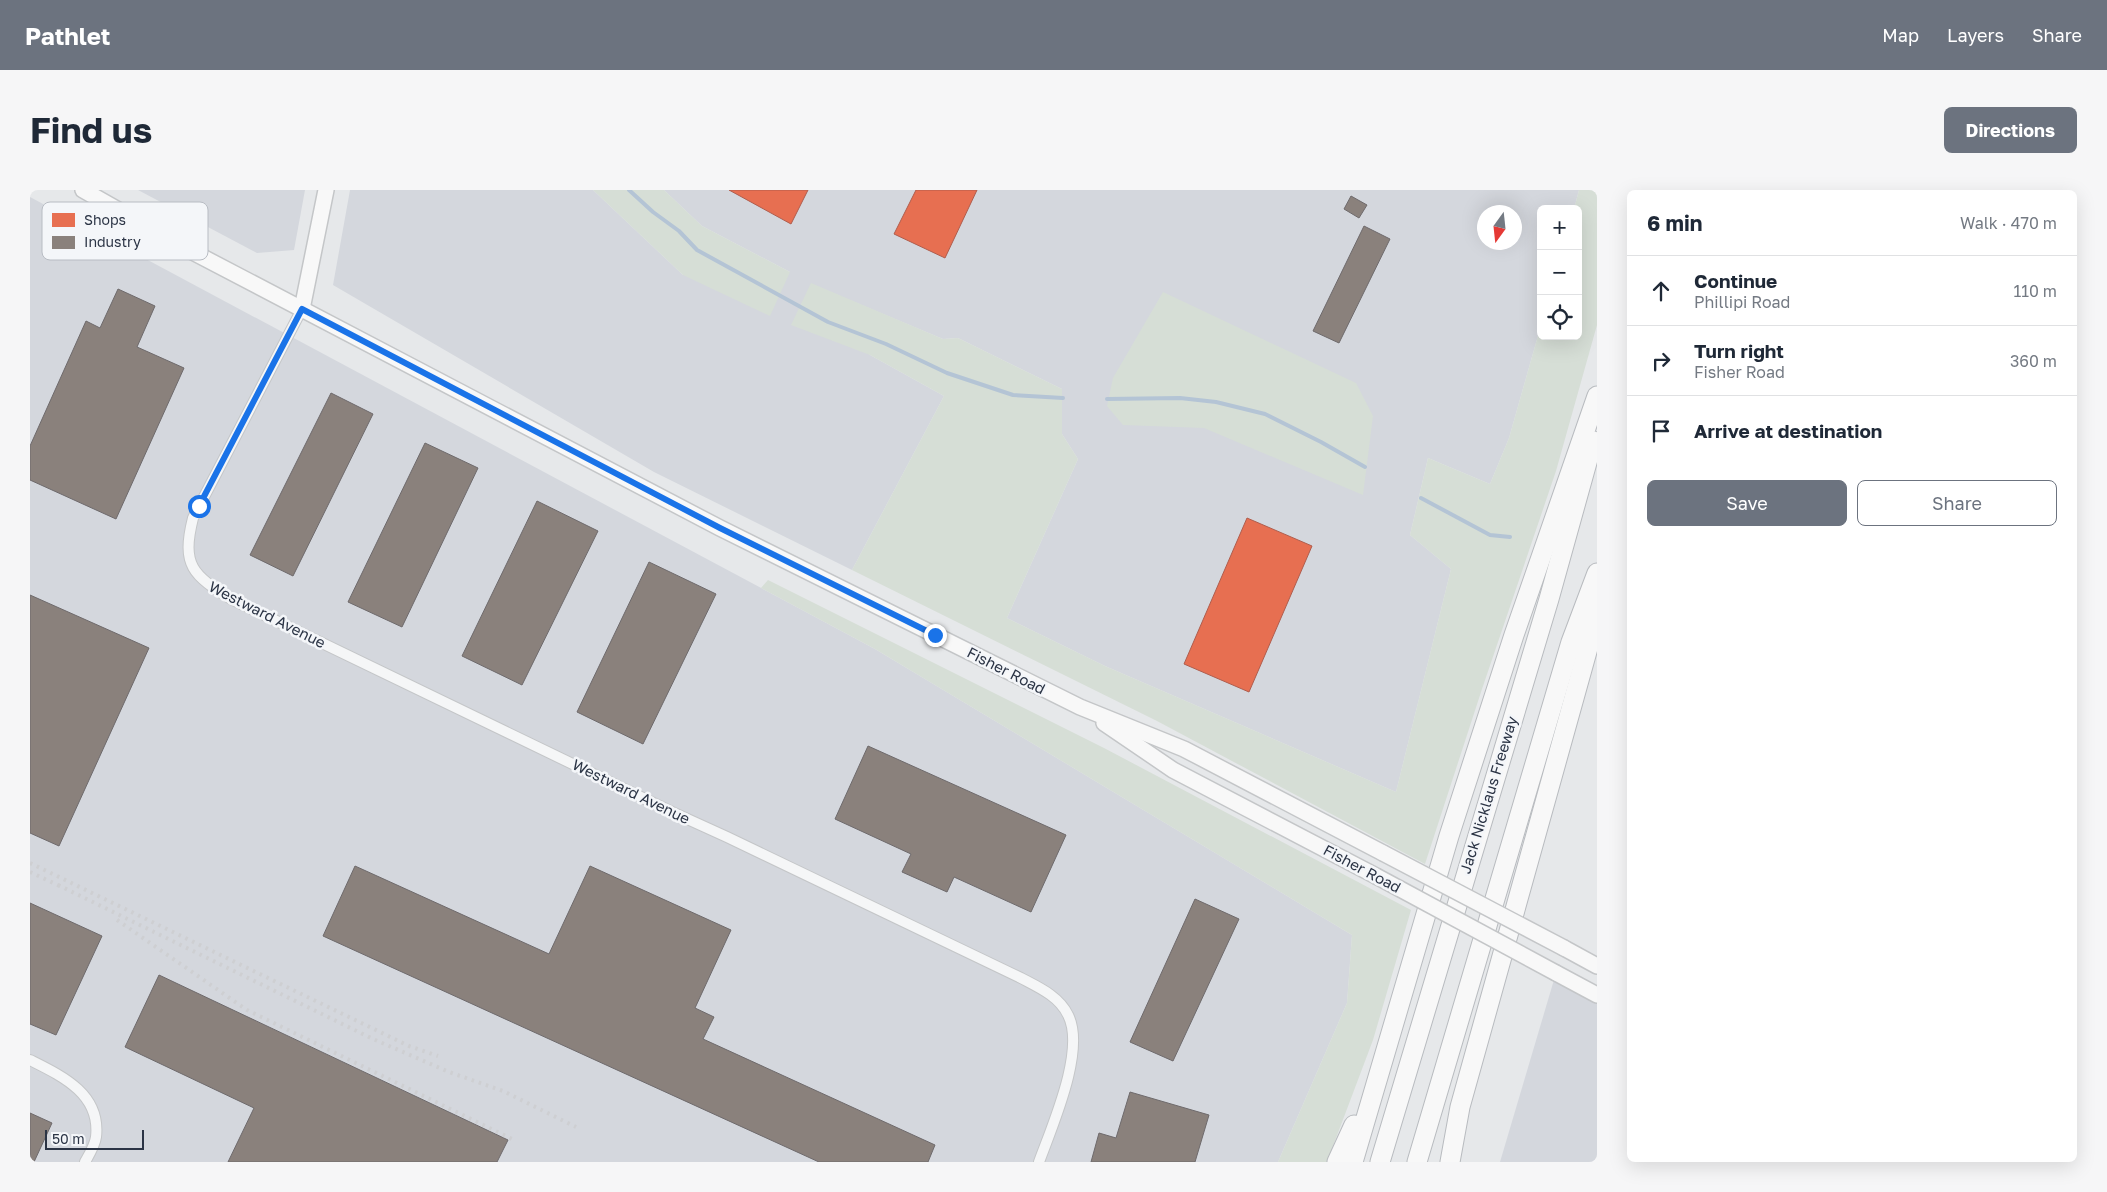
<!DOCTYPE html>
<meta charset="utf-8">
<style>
:root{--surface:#fff;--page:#f6f6f7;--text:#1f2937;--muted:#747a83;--line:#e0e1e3;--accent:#6c737f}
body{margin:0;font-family:"Golos Text",sans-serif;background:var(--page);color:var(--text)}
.controls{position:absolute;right:15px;top:15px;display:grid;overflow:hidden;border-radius:8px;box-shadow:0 5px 20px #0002}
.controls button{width:45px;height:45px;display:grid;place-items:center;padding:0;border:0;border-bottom:1px solid var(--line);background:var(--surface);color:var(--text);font:25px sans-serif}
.compass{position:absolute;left:1447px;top:15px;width:45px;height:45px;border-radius:50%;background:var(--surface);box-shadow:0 5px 20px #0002;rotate:195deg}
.scale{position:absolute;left:15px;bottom:12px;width:99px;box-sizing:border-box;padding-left:5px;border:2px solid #2b3445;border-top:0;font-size:14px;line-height:18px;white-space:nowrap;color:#2b3445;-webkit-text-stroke:4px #f4f6f9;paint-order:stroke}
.stop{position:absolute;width:15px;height:15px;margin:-11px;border:4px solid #1a73e8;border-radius:50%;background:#fff}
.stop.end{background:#1a73e8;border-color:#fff;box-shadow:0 1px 5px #0008}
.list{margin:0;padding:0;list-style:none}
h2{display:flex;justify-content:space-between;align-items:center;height:65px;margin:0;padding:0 20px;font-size:21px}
h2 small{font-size:16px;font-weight:400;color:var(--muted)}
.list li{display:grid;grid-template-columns:32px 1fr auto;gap:15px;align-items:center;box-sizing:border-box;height:70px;padding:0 20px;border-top:1px solid var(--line)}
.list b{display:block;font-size:19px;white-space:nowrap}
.list p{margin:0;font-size:16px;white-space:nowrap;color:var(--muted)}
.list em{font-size:16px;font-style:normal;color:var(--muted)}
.actions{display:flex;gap:10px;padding:15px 20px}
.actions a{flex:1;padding:11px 0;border:1px solid var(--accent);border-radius:8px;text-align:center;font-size:18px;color:var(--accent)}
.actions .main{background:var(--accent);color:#fff}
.icon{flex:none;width:28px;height:28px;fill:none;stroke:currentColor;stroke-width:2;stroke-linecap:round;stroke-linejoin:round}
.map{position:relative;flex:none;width:1567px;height:972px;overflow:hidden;border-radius:8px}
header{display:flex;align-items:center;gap:30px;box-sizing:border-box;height:70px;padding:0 25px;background:var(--accent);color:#fff}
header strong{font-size:24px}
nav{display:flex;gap:28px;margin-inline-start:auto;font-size:18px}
.intro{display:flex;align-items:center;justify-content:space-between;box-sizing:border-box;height:120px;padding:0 30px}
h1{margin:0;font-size:35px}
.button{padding:12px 22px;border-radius:8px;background:var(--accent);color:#fff;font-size:18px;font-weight:700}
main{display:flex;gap:30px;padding:0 30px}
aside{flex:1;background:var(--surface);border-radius:8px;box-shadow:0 5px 20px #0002}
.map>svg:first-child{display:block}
.built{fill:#d4d7dd;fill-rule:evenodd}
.green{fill:#d6ded6}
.shops{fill:#e76f51;stroke:#af5d4d}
.industry{fill:#8a817c;stroke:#6e6a6c}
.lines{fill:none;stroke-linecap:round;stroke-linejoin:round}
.stream{stroke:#b4c4d5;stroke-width:4}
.street-casing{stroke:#c4c6c8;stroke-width:12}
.secondary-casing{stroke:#c4c6c8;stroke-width:18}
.highway-casing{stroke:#b8bbbf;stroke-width:21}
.street{stroke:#f5f6f7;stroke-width:10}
.secondary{stroke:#f8f8f8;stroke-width:15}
.highway{stroke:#f8f8f8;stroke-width:19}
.rail{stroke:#cecfd2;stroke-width:4;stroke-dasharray:2.5 5;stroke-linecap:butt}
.secondary-bridge-casing{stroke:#c4c6c8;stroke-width:18;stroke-linecap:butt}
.secondary-bridge{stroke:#f8f8f8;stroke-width:15}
.route{stroke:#1a73e8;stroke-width:6}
.labels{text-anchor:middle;stroke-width:5;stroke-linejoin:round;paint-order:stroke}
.street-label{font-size:15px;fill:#2b3445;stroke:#f4f6f9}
.key{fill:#f4f6f9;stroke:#b8bcc3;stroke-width:1}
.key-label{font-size:14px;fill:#2b3445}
</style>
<header>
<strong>Pathlet</strong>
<nav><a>Map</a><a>Layers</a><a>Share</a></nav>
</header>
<div class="intro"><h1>Find us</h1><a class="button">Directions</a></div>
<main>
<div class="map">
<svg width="1567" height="972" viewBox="0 0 1567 972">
<rect width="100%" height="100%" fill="#e6e8ea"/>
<g class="built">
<polygon points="108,0 275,0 264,60 227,63"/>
<path d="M320 0H563L653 85 760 82 672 36 634 0H1549L1544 19H1511V135L1479 248 1460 294 1398 268 1380 345 1421 379 1366 602 1075 476 977 428 1048 269 1032 244V199L928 148 913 149 781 94 840 165 914 206 822 380 624 282 303 95ZM1454 22H1484V52H1454Z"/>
<polygon points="0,7 845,459 1322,745 1317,813 1248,972 0,972"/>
<polygon points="1526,783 1567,805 1567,972 1470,972"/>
</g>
<g class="green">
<polygon points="563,0 634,0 672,36 760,82 740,126 653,85"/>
<polygon points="1549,0 1567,0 1567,135 1526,281 1452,499 1395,674 1127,531 822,380 914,206 840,165 761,135 781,93 913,149 928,148 1032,199 1032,244 1048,269 977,428 1075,476 1366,602 1421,379 1380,345 1398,268 1460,294 1479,248 1511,135 1511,146 1548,146 1548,19 1544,19"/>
<polygon points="1133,102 1326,193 1343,226 1333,305 1174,238 1093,235 1077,216 1083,188"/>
<polygon points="738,390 1074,558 1381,720 1343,850 1297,972 1248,972 1317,813 1322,745 845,459 731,398"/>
</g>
<g class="shops">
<polygon points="699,0 778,0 761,34"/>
<polygon points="886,0 947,0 915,68 864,44"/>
<polygon points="1217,328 1282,356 1219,502 1154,474"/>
</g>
<g class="industry">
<polygon points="1321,6 1337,15 1329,28 1314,19"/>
<polygon points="1334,36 1360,49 1309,153 1283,141"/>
<polygon points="88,99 125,116 107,157 154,178 86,329 0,290 0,256 56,131 70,138"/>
<polygon points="301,203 343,224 263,386 220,365"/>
<polygon points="395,253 448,278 372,437 318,412"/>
<polygon points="507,311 568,341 492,495 432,466"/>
<polygon points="619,372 686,404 613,554 547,522"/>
<polygon points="0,405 119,458 29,656 0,643"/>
<polygon points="838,556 1036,645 1001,722 924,687 917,702 872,682 881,664 805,629"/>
<polygon points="325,676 519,764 560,676 701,740 665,818 684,827 673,849 905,955 898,972 789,972 293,746"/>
<polygon points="1165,709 1209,729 1143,871 1100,852"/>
<polygon points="0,713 72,746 26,845 0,834"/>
<polygon points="129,785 478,950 467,972 198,972 224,918 95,857"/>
<polygon points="1100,902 1179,925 1165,972 1061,972 1069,943 1086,948"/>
<polygon points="0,923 22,933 4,972 0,972"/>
</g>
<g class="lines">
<g class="stream">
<polyline points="599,0 623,22 649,41 667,60 798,132 856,154 917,183 983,205 1033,208"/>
<polyline points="1077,209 1150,208 1186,212 1235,224 1291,252 1335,277"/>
<polyline points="1391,308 1460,345 1480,347"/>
</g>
<defs>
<g id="street">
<path d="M272 119 163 328C151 376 163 385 201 409L642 622 697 647 991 788C1008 797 1029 806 1038 825 1056 860 1022 936 1009 972"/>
<path d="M0 870C32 886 71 904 66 947 65 955 59 965 55 972"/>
</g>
<g id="secondary">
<polyline points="53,0 159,60 690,338 1050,517 1154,559 1353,663"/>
<polyline points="272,119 296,0"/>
<polyline points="1074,533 1143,580 1346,686"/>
<polyline points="1534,758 1567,776"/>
<polyline points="1526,783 1567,805"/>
</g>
<g id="highway">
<polyline points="1307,972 1324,935"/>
<polyline points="1323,972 1419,646 1484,445 1567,206"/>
<polyline points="1350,972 1519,409 1563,251"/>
<polyline points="1387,972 1541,452 1567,383"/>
<polyline points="1420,972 1430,917 1558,458 1567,418"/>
</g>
</defs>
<use href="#street" class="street-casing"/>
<use href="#secondary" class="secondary-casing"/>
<use href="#highway" class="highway-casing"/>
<use href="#street" class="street"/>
<use href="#secondary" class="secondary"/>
<use href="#highway" class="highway"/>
<g class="rail">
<polyline points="0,673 379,856 408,866"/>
<polyline points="0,682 34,698"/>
<polyline points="28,695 343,849 419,882 473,901 546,937"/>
<polyline points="87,730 217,820 484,950"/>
</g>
<defs>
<g id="secondary-bridge">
<polyline points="1353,663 1534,758"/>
<polyline points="1346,686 1526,783"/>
</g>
</defs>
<use href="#secondary-bridge" class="secondary-bridge-casing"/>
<use href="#secondary-bridge" class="secondary-bridge"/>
</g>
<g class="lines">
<polyline class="route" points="169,316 272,119 690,338 905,445"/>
</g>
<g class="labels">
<g class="street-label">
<text transform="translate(237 425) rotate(27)" y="5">Westward Avenue</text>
<text transform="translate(976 481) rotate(27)" y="5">Fisher Road</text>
<text transform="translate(601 602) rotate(26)" y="5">Westward Avenue</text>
<text transform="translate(1459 605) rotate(-73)" y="5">Jack Nicklaus Freeway</text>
<text transform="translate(1332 679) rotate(28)" y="5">Fisher Road</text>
</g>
</g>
<rect x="12" y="12" width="166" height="58" rx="8" class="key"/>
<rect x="22" y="23" width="23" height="14" fill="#e76f51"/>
<rect x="22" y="46" width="23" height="13" fill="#8a817c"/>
<g class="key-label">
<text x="54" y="35">Shops</text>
<text x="54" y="57">Industry</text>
</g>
</svg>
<div class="controls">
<button>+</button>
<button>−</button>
<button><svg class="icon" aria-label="locate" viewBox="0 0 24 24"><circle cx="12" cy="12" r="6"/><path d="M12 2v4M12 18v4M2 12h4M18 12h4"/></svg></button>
</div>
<svg class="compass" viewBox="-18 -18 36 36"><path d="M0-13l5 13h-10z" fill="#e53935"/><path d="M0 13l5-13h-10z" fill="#747a83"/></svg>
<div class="scale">50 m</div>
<div class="stop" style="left:169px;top:316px"></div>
<div class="stop end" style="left:905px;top:445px"></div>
</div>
<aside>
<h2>6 min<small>Walk · 470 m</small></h2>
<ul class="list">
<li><svg class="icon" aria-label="ahead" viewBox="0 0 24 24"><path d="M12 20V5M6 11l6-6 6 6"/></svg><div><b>Continue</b><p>Phillipi Road</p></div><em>110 m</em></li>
<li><svg class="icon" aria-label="right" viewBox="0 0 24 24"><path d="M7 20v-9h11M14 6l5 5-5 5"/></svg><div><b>Turn right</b><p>Fisher Road</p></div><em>360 m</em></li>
<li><svg class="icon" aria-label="arrive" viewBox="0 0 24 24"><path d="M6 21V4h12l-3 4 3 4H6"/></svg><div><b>Arrive at destination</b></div></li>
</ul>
<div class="actions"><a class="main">Save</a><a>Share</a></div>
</aside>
</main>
